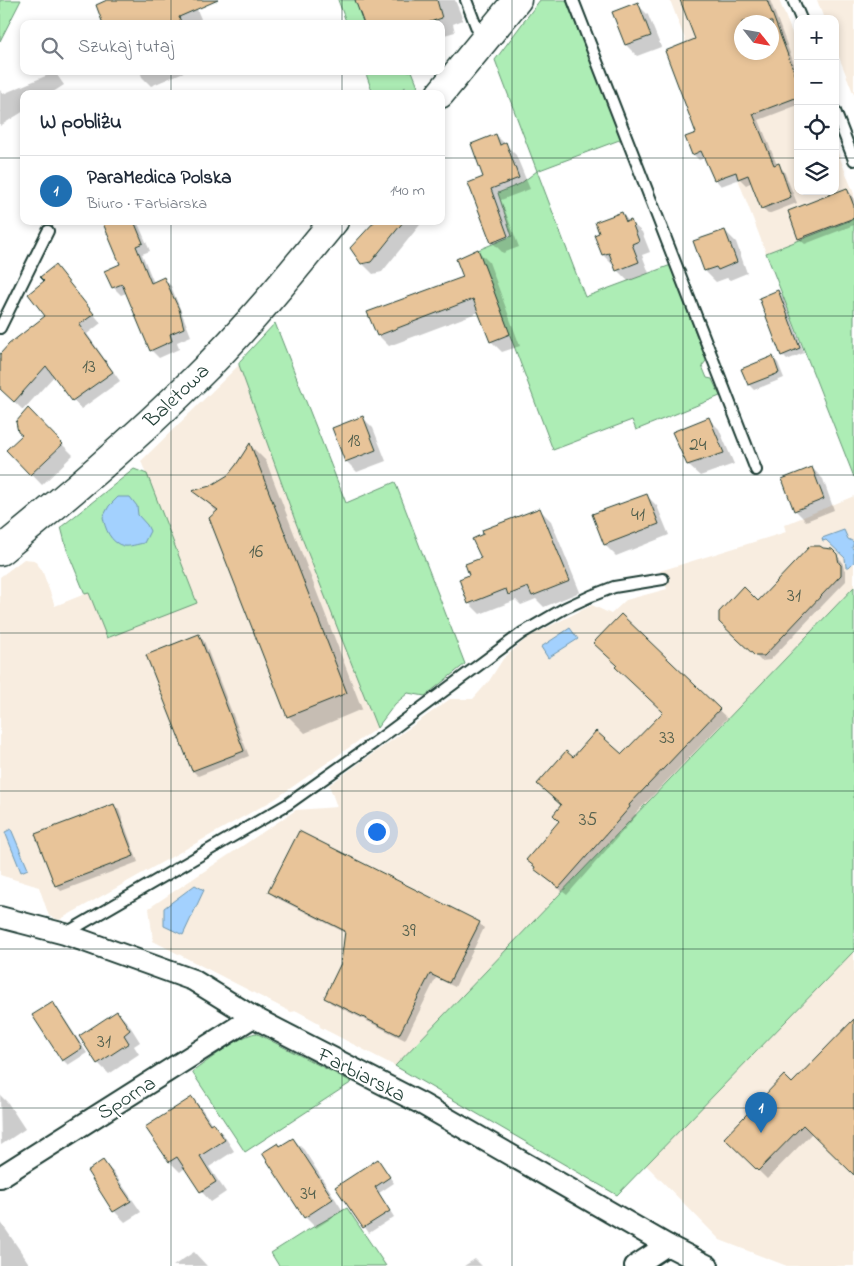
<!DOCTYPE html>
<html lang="pl">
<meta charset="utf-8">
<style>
:root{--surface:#fff;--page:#f6f6f7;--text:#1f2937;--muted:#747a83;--line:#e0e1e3;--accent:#1f6fb2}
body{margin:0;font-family:"Indie Flower",sans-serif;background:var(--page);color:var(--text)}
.controls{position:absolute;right:15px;top:15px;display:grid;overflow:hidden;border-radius:10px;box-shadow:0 2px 8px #0003}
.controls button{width:45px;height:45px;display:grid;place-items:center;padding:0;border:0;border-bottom:1px solid var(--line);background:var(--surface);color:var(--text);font:25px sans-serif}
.compass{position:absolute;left:734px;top:15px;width:45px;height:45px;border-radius:50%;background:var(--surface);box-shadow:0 2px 8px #0003;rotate:121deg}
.you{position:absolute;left:376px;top:831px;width:18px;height:18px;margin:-12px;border:4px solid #fff;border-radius:50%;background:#1a73e8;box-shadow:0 0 0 8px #1a73e833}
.badge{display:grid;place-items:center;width:32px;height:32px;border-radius:50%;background:var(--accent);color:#fff;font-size:16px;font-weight:700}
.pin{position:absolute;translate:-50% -41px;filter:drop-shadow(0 1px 2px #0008)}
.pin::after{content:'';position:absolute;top:26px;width:18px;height:15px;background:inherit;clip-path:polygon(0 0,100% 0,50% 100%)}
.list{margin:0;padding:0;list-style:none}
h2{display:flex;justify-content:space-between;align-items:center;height:65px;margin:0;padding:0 20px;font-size:21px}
h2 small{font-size:16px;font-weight:400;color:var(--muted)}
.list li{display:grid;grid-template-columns:32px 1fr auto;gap:15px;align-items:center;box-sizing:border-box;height:70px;padding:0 20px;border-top:1px solid var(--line)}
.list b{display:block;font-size:19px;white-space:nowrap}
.list p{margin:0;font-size:16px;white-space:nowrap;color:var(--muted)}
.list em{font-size:16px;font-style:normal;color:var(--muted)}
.icon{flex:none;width:28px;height:28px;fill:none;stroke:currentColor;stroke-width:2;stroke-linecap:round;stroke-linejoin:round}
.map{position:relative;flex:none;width:854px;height:1266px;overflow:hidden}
.search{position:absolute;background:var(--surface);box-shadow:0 2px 8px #0003;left:20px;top:20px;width:425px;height:55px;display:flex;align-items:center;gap:12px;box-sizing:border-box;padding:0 18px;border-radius:10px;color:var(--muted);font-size:19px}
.panel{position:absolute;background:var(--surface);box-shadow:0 2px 8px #0003;left:20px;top:90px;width:425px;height:135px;border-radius:10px}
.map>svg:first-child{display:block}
.built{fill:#f8ede0;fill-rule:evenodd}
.green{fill:#adedb5;stroke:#669574}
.water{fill:#a3d1fe;stroke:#6e96ad}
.shadow{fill:#0003;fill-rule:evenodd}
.building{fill:#e8c499;stroke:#1f3d34;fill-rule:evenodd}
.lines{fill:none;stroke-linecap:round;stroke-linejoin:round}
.lane-casing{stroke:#1f3d34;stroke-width:14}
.street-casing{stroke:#1f3d34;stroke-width:24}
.secondary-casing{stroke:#1f3d34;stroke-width:31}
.lane{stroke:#fff;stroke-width:10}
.street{stroke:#fff;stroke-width:20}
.secondary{stroke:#fff;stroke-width:28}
.grid{fill:none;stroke:#1f3d34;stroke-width:1;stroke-opacity:0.55}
.labels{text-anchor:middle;stroke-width:4;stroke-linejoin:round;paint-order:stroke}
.number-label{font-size:19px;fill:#515f4d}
.street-label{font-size:21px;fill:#1f3d34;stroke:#fff}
</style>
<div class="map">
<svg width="854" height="1266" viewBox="0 0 854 1266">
<rect width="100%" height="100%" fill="#fff"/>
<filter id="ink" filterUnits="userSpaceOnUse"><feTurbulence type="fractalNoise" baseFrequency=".02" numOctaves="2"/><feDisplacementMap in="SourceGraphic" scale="10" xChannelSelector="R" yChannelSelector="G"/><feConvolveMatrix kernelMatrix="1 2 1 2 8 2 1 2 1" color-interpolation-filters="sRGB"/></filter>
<g filter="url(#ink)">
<g class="built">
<path d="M670 0H779L798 48V191H835V145L854 194V219L766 253ZM742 22H772V52H742Z"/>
<polygon points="817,0 854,0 854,95 835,47 835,19 824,19"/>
<polygon points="239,365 296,523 377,728 275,799 59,920 49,916 39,887 0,875 0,577 24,559 34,560 42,570 55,606 85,594 67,550 61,527 134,469 146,474 141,461"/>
<polygon points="854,496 854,587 395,1066 320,1027 319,1023 297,1011 291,1012 153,941 149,908 296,810 337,807 329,785 450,699 473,699 489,681 503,659 528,637 592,605 611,614 626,600 667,589 660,571 786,532 784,525"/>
<polygon points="854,951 854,1266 787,1266 720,1240 646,1165"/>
</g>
<g class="green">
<polygon points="0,0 21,0 0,41"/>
<polygon points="338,0 385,0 394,24 347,24"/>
<polygon points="540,0 566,0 622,139 537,171 585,297 671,265 706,361 702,366 707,378 712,379 720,396 636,430 632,420 553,450 478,250 512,236 498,193 520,184 537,171 495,60"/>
<polygon points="365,71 412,71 418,86 413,92 405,87 399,94 373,94"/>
<polygon points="854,219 854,477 766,253"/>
<polygon points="275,323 346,503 395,482 465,664 425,696 408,693 395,704 377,728 296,523 239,365 239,362"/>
<polygon points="134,469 147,474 197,603 107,638 89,593 85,594 67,550 61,527"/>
<polygon points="854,587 854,951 617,1195 395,1066"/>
<path d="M256 1033 352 1082 245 1152 192 1072C208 1061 239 1036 256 1033Z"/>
<polygon points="347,1208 386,1266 279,1266 271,1253 301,1234"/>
</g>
<g class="water">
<path d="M118 497H130L137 506 138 515 147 525 150 531 144 543C138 544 129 547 124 546 110 543 105 528 103 517L109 506Z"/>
<polygon points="844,530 848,539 854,542 852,548 854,550 854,562 849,567 846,567 845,558 826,540 823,541 822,538"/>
<polygon points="570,628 578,639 548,658 541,647"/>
<polygon points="11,829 28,869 21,872 5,832"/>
<polygon points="195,885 204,890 183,935 164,926 164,908"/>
</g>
<g class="shadow">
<polygon points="109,0 193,0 201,19 191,24 105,24"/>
<polygon points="357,0 455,0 463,20 453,24 455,32 441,36 441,24 366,24"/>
<path d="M682 0H770L798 74V105L759 120 777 165 784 171 797 203 768 214 762 208 752 182 746 185 740 179 721 186 715 179 705 158 699 160 693 154 698 133 697 40ZM742 22H772V52H742Z"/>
<polygon points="637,4 648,15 661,47 637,56 626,45 614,13"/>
<polygon points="140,71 186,71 151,86 142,77"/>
<polygon points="55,72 64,85 50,94 24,94 24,111 0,126 0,90 3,94"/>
<polygon points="496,135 516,155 530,189 501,200 519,247 503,253 492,242 485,178"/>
<polygon points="847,190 852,195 854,200 854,225 805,244 799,239 789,212"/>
<polygon points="621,214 642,232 650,252 642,255 649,273 628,281 617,270 615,265 614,266 603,255 601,233"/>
<polygon points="103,221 137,221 150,251 142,254 154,283 164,279 171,286 191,336 177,342 179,349 159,358 151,350 126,293 121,295 113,287 122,265"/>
<polygon points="252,221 261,221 254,224"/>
<polygon points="376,221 423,221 382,272 373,274 362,263"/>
<polygon points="725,231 736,242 747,273 730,280 727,278 716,282 705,271 695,242"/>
<polygon points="478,251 489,262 520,346 502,352 491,341 479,312 389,346 378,335 465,278"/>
<polygon points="55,267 101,323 87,334 120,381 81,409 73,400 55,375 23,410 0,388 0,356 47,316"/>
<polygon points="778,291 783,297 804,353 787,360 782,355"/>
<polygon points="773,358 778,363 784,378 754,390 749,385 743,369"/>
<polygon points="28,410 73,455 42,485 8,450 24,435"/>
<polygon points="362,417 373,428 386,461 357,472 346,461"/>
<polygon points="708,418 719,429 734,464 700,476 688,465 674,433"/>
<polygon points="250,445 266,461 362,709 305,733 288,716 217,512 195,491 210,487 228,476 237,466"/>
<polygon points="812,468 823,479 834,510 806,521 795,510"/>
<polygon points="646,495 657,506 669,535 616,556 605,545 594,515"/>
<polygon points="540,510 551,521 580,592 544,607 536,599 521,605 516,600 480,614 469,603 471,576"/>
<polygon points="822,549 831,550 842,561 844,569 846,571 846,581 770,660 761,661 720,621 758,603"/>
<polygon points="621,616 727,718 635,814 637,815 567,895 543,876 528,860 561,821 562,805 573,759 622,756 665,712"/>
<polygon points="199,636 204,641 249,756 198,776 193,771 148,655"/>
<polygon points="114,805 119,810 138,862 61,891 56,885"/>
<polygon points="270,892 479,923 484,928 455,987 436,978 405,1040 331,1003 326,997 343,964 346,933 275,897"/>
<polygon points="53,1004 58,1009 87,1053 68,1065 63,1060"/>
<polygon points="117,1012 128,1023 140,1042 134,1046 139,1054 109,1074 98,1063 81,1036"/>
<polygon points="854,1021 854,1173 813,1132 767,1179 725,1138 792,1084"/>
<polygon points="0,1095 8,1103 25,1129 1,1145"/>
<polygon points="192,1098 202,1109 212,1124 223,1134 234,1151 209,1167 226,1192 211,1202 201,1191 185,1168 180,1172 169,1161"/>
<polygon points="293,1139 304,1150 343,1211 316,1228 305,1217 281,1147"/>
<polygon points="378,1161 394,1183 379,1193 394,1217 369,1233 337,1188"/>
<polygon points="103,1162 114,1173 141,1212 125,1222 114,1211 88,1171"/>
<polygon points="0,1221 30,1265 28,1266 0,1266"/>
<polygon points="194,1252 207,1266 173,1266"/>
<polygon points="475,1259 482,1266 464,1266"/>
</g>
<g class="building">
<polygon points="107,0 218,0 179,17 182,24 103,24 96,5"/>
<polygon points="355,0 437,0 442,18 424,24 364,24"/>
<path d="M680 0H767L798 82V97L753 114 774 165 779 163 791 197 761 209 748 175 738 179 736 172 714 180 701 151 692 155 685 137 696 133 665 51 695 39ZM742 22H772V52H742Z"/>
<polygon points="638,2 651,36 625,45 612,12"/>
<polygon points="496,134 500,145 506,142 519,178 491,189 508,236 491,243 468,183 483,177 471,144"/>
<polygon points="847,188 854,206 854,218 798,239 788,211"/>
<polygon points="622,212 626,222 631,220 639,241 632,244 639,262 616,271 609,253 602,255 594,235 599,233 595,222"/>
<polygon points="102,221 134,221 143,243 136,246 151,283 164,277 179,309 184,328 170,334 172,341 150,351 122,284 112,288 104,271 120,264"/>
<polygon points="375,221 404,221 371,262 361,264 350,248"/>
<polygon points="725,230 737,262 718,270 716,267 704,271 693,241"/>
<polygon points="478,249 510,334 490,342 473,299 377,336 367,312 463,277 456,259"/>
<polygon points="55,265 94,314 79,325 113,372 72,401 46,366 14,402 0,389 0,354 9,344 45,316 28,294 44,281 40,277"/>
<polygon points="778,290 800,348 781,356 759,298"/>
<polygon points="773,356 779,373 748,385 741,369"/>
<polygon points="28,408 63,444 30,475 6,450 22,435 18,432 16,422"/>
<polygon points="363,416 376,450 345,462 332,428"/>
<polygon points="709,417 724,453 687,465 672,432"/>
<polygon points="250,443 347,693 287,717 209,518 218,510 192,491 210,486 228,475 236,465"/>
<polygon points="812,467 824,499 794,511 782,479"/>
<polygon points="647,494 659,524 604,545 592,514"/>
<polygon points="540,508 570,581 532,596 528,587 508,595 506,589 468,604 459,579 469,575 465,564 481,558 472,539 483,534 482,530"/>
<polygon points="810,546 820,546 823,548 832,549 837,554 839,563 841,565 841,575 764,656 755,656 719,622 719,612 743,586 758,601"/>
<polygon points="621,614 720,709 629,805 630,807 559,888 534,869 535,867 526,860 559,821 553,815 561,805 537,784 566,751 573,757 596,731 622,754 663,712 615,667 617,665 593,643"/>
<polygon points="199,634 244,751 192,771 146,655"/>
<polygon points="114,804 134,856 55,886 35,834"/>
<polygon points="299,831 480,922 449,983 430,974 399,1035 324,998 341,963 345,931 268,892"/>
<polygon points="53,1002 82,1048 62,1061 32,1015"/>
<polygon points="117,1011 130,1030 124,1035 129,1043 97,1064 79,1036"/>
<polygon points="854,1019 854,1175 803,1125 758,1171 724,1138 784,1075 792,1083"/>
<polygon points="192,1097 210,1124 213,1122 225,1140 200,1156 216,1182 200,1192 177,1157 169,1162 145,1127"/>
<polygon points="293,1138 333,1199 304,1218 262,1153 278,1143 280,1146"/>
<polygon points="378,1159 390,1177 375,1187 390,1211 363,1228 335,1187"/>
<polygon points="103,1160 131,1201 113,1212 87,1171"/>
</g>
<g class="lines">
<defs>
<g id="lane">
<polyline points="466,0 481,39"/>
<polyline points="573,0 756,470"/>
<polyline points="793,0 801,19"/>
<polyline points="835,111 854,160"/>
<polyline points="0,328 48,231"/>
<polyline points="66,933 288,804 374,743 522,633 565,608 591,596 614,587 663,579"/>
</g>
<g id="street">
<polyline points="0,917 65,934 193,980 253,1017 422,1104 667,1245 708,1266"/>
<polyline points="0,1177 253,1017"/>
<polyline points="635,1266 667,1245"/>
</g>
<g id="secondary">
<polyline points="440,94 517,0"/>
<path d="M0 551C68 496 135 439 196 378 246 329 290 275 334 221"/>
</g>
</defs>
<use href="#lane" class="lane-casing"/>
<use href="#street" class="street-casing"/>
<use href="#secondary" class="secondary-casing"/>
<use href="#lane" class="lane"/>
<use href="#street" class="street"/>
<use href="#secondary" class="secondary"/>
</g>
</g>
<path class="grid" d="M171 0V24M342 0V24M512 0V1266M683 0V1266M171 71V94M342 71V94M0 158H24M441 158H798M835 158H854M171 221V1266M342 221V1266M0 316H854M0 475H854M0 633H854M0 791H854M0 949H854M0 1108H854"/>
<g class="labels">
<g class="number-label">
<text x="89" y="372">13</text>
<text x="354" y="446">18</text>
<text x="698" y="450">24</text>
<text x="638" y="520">41</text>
<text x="256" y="557">16</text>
<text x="794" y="601">31</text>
<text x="667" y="743">33</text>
<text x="588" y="825">35</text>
<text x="409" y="936">39</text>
<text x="104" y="1047">31</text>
<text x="308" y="1199">34</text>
</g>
<g class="street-label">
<text transform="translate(176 395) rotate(-44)" y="7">Baletowa</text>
<text transform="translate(362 1074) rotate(27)" y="7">Farbiarska</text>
<text transform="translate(126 1097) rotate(-32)" y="7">Sporna</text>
</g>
</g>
</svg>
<div class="controls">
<button>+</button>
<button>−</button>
<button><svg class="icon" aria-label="locate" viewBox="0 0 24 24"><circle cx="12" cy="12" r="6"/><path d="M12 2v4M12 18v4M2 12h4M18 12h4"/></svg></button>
<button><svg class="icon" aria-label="layers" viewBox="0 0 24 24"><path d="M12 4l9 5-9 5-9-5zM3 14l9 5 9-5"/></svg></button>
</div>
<svg class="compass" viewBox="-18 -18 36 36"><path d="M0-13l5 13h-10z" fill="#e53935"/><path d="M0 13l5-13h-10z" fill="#747a83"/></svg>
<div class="you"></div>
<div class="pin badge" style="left:761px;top:1133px">1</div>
<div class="search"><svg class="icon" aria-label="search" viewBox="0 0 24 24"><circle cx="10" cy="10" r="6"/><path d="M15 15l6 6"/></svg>Szukaj tutaj</div>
<section class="panel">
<h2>W pobliżu<small></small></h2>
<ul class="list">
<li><span class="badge">1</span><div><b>ParaMedica Polska</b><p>Biuro · Farbiarska</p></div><em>140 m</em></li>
</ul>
</section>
</div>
